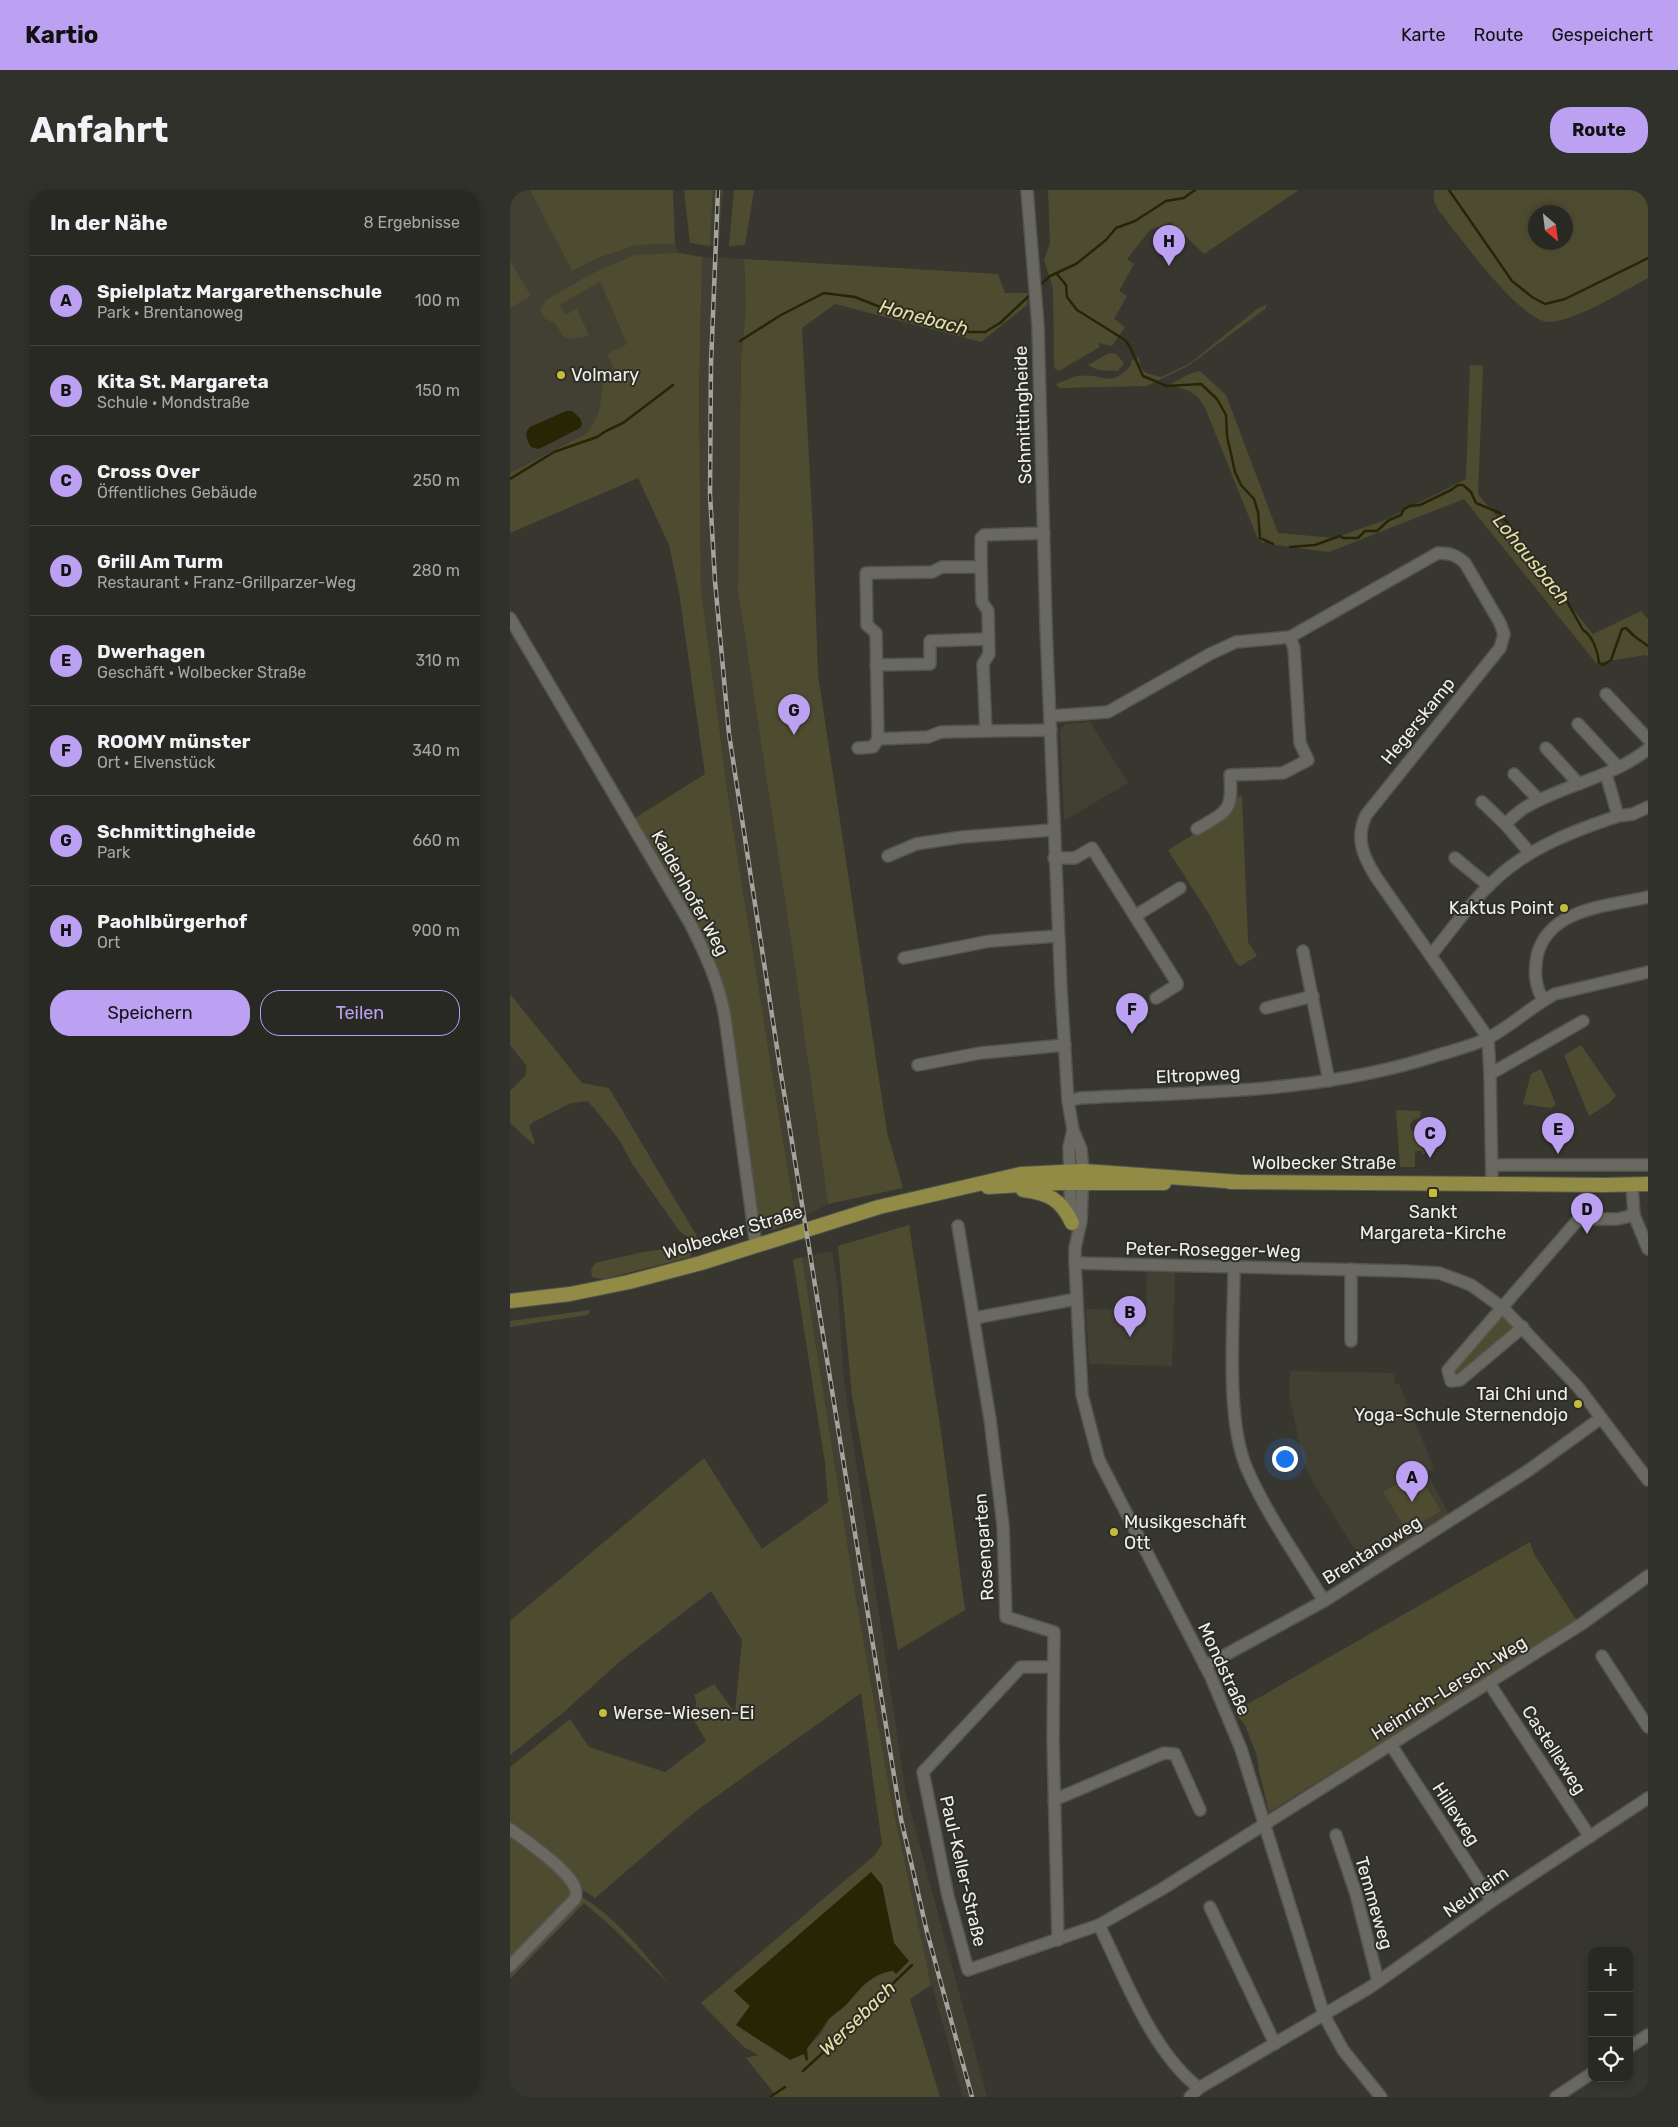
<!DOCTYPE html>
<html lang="de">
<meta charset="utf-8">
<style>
:root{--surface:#292924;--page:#31312c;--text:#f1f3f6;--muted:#a5a6a6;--line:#454541;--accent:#bca0f2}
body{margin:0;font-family:Rubik,sans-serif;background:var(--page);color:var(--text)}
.controls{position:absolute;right:15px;bottom:15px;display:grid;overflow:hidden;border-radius:10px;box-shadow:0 2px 8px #0003}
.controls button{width:45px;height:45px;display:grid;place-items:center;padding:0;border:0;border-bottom:1px solid var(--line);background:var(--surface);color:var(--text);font:25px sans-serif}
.compass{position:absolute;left:1018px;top:15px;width:45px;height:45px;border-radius:50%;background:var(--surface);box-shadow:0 2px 8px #0003;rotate:152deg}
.you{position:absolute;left:774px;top:1268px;width:18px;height:18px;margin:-12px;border:4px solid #fff;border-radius:50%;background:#1a73e8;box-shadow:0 0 0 8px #1a73e833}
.badge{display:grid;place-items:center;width:32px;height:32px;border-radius:50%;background:var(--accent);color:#111;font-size:16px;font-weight:700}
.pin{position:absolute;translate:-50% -41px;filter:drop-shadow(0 1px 2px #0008)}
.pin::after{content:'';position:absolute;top:26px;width:18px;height:15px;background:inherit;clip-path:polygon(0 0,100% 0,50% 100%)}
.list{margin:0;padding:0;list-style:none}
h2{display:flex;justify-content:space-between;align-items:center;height:65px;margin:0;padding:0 20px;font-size:21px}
h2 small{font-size:16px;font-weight:400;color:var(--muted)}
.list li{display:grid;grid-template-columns:32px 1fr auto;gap:15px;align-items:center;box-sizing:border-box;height:90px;padding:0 20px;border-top:1px solid var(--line)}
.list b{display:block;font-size:19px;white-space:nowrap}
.list p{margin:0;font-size:16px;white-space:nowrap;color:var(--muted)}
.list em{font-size:16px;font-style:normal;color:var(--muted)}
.actions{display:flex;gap:10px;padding:15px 20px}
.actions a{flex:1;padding:11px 0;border:1px solid var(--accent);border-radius:20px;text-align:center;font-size:18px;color:var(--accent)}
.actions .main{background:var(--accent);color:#111}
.icon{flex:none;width:28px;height:28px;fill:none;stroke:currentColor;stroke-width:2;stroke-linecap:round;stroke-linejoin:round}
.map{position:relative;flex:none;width:1138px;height:1907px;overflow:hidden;border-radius:20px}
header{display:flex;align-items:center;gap:30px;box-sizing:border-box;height:70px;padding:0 25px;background:var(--accent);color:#111}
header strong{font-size:24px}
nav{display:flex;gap:28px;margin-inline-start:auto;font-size:18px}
.intro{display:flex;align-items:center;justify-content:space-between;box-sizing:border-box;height:120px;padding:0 30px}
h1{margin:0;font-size:35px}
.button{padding:12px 22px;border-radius:20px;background:var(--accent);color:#111;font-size:18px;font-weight:700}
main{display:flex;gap:30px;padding:0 30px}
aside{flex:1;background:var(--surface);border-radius:20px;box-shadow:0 2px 8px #0003}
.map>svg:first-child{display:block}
.built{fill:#414033}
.green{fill:#4e4c30;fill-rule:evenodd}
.water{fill:#282505}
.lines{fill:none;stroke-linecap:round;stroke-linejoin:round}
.stream{stroke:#282505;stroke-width:2.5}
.minor-casing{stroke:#54544f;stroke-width:14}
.major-casing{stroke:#54544f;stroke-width:16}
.minor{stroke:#696961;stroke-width:11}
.major{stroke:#918b45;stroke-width:14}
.rail-casing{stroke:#a4a49e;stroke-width:4.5}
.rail{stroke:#2d2d26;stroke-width:2.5;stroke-dasharray:8;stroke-linecap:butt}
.poi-dot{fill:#c6bc3c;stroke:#2d2d26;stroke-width:2}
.labels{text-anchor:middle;stroke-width:4;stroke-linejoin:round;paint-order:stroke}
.poi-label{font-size:18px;fill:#efefea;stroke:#2d2d26;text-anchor:start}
.street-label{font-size:18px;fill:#efefea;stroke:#2d2d26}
.water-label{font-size:19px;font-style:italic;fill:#e5e0a3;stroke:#2d2d26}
</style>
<header>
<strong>Kartio</strong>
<nav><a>Karte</a><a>Route</a><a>Gespeichert</a></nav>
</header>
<div class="intro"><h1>Anfahrt</h1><a class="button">Route</a></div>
<main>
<aside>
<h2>In der Nähe<small>8 Ergebnisse</small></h2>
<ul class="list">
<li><span class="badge">A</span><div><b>Spielplatz Margarethenschule</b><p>Park · Brentanoweg</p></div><em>100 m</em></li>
<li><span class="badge">B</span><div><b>Kita St. Margareta</b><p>Schule · Mondstraße</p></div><em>150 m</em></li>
<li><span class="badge">C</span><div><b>Cross Over</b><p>Öffentliches Gebäude</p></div><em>250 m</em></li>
<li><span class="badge">D</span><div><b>Grill Am Turm</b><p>Restaurant · Franz-Grillparzer-Weg</p></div><em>280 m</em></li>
<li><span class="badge">E</span><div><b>Dwerhagen</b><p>Geschäft · Wolbecker Straße</p></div><em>310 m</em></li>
<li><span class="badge">F</span><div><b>ROOMY münster</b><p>Ort · Elvenstück</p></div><em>340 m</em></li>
<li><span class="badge">G</span><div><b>Schmittingheide</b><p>Park</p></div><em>660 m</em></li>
<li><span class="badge">H</span><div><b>Paohlbürgerhof</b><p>Ort</p></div><em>900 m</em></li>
</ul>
<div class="actions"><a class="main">Speichern</a><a>Teilen</a></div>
</aside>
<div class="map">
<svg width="1138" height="1907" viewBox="0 0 1138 1907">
<rect width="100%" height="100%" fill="#373730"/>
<g class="built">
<polygon points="0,0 20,0 62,81 88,68 126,55 165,54 173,73 126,169 93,186 93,206 85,233 77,243 0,283"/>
<polygon points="203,0 213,0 209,57 200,56"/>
<polygon points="192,67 234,69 236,118 231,171 228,401 282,757 318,1014 286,1031 220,620 191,400 189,201"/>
<polygon points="580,532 618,593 554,631 550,540 555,534"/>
<polygon points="322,1061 328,1100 334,1192 396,1604 477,1907 453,1907 414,1766 382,1614 344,1397 292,1067"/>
<polygon points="637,1082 665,1082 662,1176 579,1174 576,1119 636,1120"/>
<polygon points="780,1181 886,1183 884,1194 889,1194 924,1278 917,1283 940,1326 857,1379 801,1289 793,1270 779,1204"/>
</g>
<g class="green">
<polygon points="20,0 163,0 165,54 126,55 88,68 62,81"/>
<polygon points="174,0 203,0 200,56 180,53"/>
<polygon points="224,0 244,0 235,55 219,56"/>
<polygon points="538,0 789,0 694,64 661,32 640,40 617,69 624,74 609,101 617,106 604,129 615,137 602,156 588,153 590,157 549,181 544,178 543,98 534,70 540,53"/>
<path d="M924 0H1138V88C1112 102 1069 129 1041 132 1011 134 948 44 929 21L924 11ZM1056 22V52H1026V22Z"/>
<path d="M169 63 192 67 189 201 191 400 220 620 286 1031 263 1040 250 1037 246 1024 210 787 198 758 125 628 195 584 169 402 159 355 128 288 0 343V283L77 243C91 227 92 206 93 186L105 179 97 164 117 154 90 91 50 115 56 125 67 118 79 146 62 149 53 146 45 133 35 129 30 121 36 110 79 85 125 65Z"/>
<polygon points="234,69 488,84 495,103 518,103 517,115 471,152 325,114 292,138 303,342 308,485 377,942 393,998 318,1014 282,757 228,401 231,171 236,118"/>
<polygon points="0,71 21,106 0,118"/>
<path d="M757 114 755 119 678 176 637 196 549 198 546 194C553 192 561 187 568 186 594 182 599 200 621 175V171L629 167 630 177 636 183 651 187 679 174 747 119Z"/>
<polygon points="599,163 606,164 614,173 608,181 588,180 578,175"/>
<path d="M960 175 973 176 968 304 1083 444 1131 421 1138 429V467L1136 465 1086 473 954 309 819 362 758 354 759 349 753 353 747 347 696 220C691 211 687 203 676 200 669 197 668 199 661 194L681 183 690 181 716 205 768 343 825 348 875 330 956 289Z"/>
<polygon points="732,606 738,752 747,766 730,776 725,771 699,724 658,660 711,628 725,607"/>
<polygon points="0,804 72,893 99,898 192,1055 170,1042 121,972 110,951 85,919 77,911 61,913 23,932 19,936 25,953 23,954 0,933 0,901 16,885 16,875 0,855"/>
<polygon points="1071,855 1106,906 1099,913 1079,926 1054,865"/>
<polygon points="1031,879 1045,912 1045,915 1041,918 1013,914 1021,884"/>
<polygon points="886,920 911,921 910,928 903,930 900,935 901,940 909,944 915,964 912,964 912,961 905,961 905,977 890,977"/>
<polygon points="399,1035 430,1235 455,1420 388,1460 342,1206 328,1056"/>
<polygon points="176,1056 183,1060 180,1067 94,1089 82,1087 81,1080 85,1073 133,1062"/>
<path d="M292 1067 344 1397 382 1614 421 1795 400 1809 430 1907H257L264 1903 236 1868 248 1865 234 1857 191 1813 365 1665 372 1654 351 1503 186 1621 85 1708 72 1699 57 1682 0 1635V1577L60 1529 79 1557 155 1582 196 1551 179 1522 186 1516V1510L184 1505 204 1494 225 1523 232 1450 201 1401 108 1473 54 1522 0 1565V1431L194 1268 252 1359 318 1312 315 1273 283 1070ZM372 1695 384 1753 398 1771 383 1781 376 1782 357 1791 335 1816 319 1829 311 1843 297 1858V1870L294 1864 226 1835 240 1816 224 1801Z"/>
<polygon points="80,1120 78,1125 0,1137 0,1131"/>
<polygon points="989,1126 993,1126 1003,1136 1003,1139 966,1172 963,1171 952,1181 950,1186 944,1185 943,1181 964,1156 966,1157"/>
<polygon points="907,1282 931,1321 897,1341 873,1302"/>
<polygon points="1020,1352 1024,1364 1067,1431 759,1622 749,1581 747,1566 735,1535 724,1522"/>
<polygon points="3,1647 54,1689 60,1699 60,1708 0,1769 0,1648"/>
<path d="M72 1707C110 1731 132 1761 160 1795L103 1738 74 1713 0 1789V1781Z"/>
</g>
<g class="water">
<path d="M56 221H62L70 228 72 234 70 238 33 257 27 259 21 257C16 249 14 243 20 237Z"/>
<path d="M361 1682 372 1695 384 1753 399 1771 386 1784 383 1781C361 1783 349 1800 336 1815 331 1820 323 1824 318 1830 311 1839 305 1849 297 1858L298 1870 296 1871 294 1864 280 1870 226 1835 240 1816 224 1801Z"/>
</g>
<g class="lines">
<g class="stream">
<polyline points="939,0 1002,91 1022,107 1035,114 1055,109 1138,68"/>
<polyline points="547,84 556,95 557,107 567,120 615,150 620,157 633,186 657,196 691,194 707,209 716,225 717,246 725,282 731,295 744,309 748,322 750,348 763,354"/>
<polyline points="529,96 540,86 566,74 596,50 606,38 625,31 656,11 674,8 685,0"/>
<polyline points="230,151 271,125 314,103 345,107 370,117 425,133 460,142 475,142 490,133 522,103"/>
<polyline points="0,289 44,262 87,247 96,241 113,233 163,195"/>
<path d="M780 357 805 355 830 346 833 348H848L855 341H867L879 330 891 325 894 319 900 316 910 315 941 300 948 295H953L961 302 966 313 990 323 1006 344 1007 351 1023 370 1024 376 1034 387 1044 394 1055 408 1073 440C1083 446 1088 462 1089 473L1093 475 1101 470 1112 439 1116 438 1124 446 1138 456"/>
<polyline points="293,1881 346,1832 353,1822 402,1775"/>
<polyline points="260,1907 275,1897"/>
</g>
<defs>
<g id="minor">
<polyline points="517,0 528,136 536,435 551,799 558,911 563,940 571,959 573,981 571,1031 565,1058 565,1073 572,1205 589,1270 701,1487 731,1559 814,1825 833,1860 871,1907"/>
<polyline points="534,343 474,345 471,348 471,377 432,377 422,382 356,383 357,435 366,443 368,549 418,547 431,542 541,540"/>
<polyline points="471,377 472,412 478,421 479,464 473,474 476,541"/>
<path d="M0 428 181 735C196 765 209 793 215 827L246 1056"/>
<polyline points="366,475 420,474 420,451 478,449"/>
<polyline points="1096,504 1138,549"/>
<path d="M540 526 598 522 700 464 726 452 780 447 928 363C940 363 946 365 955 373L990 433 994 444 990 458 856 625C845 649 853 666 866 687L978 848 980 884 982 994"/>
<polyline points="1068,534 1108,577"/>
<polyline points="348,558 363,557 368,549"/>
<polyline points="1036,558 1069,594"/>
<polyline points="1004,584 1029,610"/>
<polyline points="972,612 995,634"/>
<polyline points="1108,626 1123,624 1138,617"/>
<path d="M687 639C717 621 723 622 720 585L773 583 798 570 790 553 784 458 780 447"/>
<path d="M1020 663 995 634C1002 628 1009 621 1016 617 1055 594 1102 588 1138 559"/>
<polyline points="378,666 406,654 452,647 543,640"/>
<polyline points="544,668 565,668 582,658 667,793 667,795 646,808"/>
<polyline points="945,668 979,696"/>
<polyline points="625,726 670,698"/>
<polyline points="793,761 819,891"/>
<path d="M921 765C943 738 963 709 989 686 1023 656 1066 640 1108 626L1096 584"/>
<polyline points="394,768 480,751 548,746"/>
<path d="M1033 810C1025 795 1024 783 1027 766 1038 718 1098 716 1138 707"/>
<polyline points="756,818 803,806"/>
<polyline points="408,875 470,863 555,855"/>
<polyline points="980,884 1073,831"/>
<path d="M558 911 570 908C691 902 812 903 928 865 944 860 963 856 978 848 1002 836 1021 816 1045 804L1138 782"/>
<polyline points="982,975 1138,975"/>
<polyline points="1122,995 1124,1025 1138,1059"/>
<polyline points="561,1031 559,957 563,940"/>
<polyline points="448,1036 480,1229 493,1335 496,1427 544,1442 543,1550 548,1750"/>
<polyline points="565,1073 894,1081 929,1083 948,1090 961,1095 993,1118 1068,1197 1138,1290"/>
<path d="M724 1077C724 1133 715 1229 737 1279 757 1325 788 1368 814 1411"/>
<polyline points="465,1128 566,1109"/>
<polyline points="1013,1137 950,1190 941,1191 938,1180 1067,1031 1074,1029 1108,1029 1124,1025"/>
<polyline points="841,1151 841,1079"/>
<polyline points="1092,1466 1138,1537"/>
<polyline points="695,1476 814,1411 1019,1280 1091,1228"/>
<polyline points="543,1477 511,1477 413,1582 438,1706 458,1780 589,1735 652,1699 1073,1433 1138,1386"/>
<polyline points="979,1493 1080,1647"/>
<polyline points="881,1555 982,1711"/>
<polyline points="544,1610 654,1563 665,1564 690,1620"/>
<path d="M0 1639C16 1651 59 1680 65 1698 67 1702 66 1705 65 1709L0 1776"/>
<polyline points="826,1645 846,1704 868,1791"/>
<polyline points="700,1717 765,1854"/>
<path d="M589 1735C615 1788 642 1862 689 1898"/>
<polyline points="1119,1857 1138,1845"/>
<polyline points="680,1907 689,1898 859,1798 982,1711 1138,1608"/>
<polyline points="1046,1907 1082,1883"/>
</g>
<g id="major">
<polyline points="720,992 1094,995 1138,994"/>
<polyline points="478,997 548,993 654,993"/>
<path d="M513 1000C538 1003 551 1009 562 1033"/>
<polyline points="0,1111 60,1104 119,1092 191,1073 369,1017 511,984 573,981 730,992"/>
</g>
</defs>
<use href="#minor" class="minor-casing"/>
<use href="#major" class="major-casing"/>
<use href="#minor" class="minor"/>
<use href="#major" class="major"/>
<defs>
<polyline id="rail" points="208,0 201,174 200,304 205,391 219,544 271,884 391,1629 417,1742 462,1907"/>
</defs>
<use href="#rail" class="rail-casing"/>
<use href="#rail" class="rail"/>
</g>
<g class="poi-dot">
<circle cx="51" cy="185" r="5"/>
<circle cx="1054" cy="718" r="5"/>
<rect x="918" y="998" width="10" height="10" rx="2.5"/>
<circle cx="1068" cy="1214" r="5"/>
<circle cx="604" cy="1342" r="5"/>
<circle cx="93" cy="1523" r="5"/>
</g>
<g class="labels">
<g class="poi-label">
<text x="61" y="191">Volmary</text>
<text x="1044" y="724" text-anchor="end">Kaktus Point</text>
<text x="923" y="1028" text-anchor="middle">Sankt<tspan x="923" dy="21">Margareta-Kirche</tspan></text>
<text x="1058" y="1210" text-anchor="end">Tai Chi und<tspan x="1058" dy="21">Yoga-Schule Sternendojo</tspan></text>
<text x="614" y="1338">Musikgeschäft<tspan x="614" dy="21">Ott</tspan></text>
<text x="103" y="1529">Werse-Wiesen-Ei</text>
</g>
<g class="street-label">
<text transform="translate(513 225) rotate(-92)" y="6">Schmittingheide</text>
<text transform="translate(908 531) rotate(-51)" y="6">Hegerskamp</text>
<text transform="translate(180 703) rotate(61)" y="6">Kaldenhofer Weg</text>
<text transform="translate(688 885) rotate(-3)" y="6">Eltropweg</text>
<text x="814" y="979">Wolbecker Straße</text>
<text transform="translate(223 1042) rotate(-17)" y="6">Wolbecker Straße</text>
<text transform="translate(703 1060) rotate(1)" y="6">Peter-Rosegger-Weg</text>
<text transform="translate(474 1357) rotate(-94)" y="6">Rosengarten</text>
<text transform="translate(862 1360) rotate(-32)" y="6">Brentanoweg</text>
<text transform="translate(714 1479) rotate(65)" y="6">Mondstraße</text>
<text transform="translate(939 1498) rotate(-32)" y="6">Heinrich-Lersch-Weg</text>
<text transform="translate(1044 1560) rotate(57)" y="6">Castelleweg</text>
<text transform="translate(946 1624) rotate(57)" y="6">Hilleweg</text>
<text transform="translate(453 1681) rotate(77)" y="6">Paul-Keller-Straße</text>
<text transform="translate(966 1702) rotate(-35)" y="6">Neuheim</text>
<text transform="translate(864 1713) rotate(74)" y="6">Temmeweg</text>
</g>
<g class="water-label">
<text transform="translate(414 127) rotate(15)" y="7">Honebach</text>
<text transform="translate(1022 369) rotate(51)" y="7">Lohausbach</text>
<text transform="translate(347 1828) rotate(-44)" y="7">Wersebach</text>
</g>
</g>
</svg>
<div class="controls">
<button>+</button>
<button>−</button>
<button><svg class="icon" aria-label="locate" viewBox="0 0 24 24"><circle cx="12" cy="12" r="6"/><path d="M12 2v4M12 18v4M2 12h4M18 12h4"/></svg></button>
</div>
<svg class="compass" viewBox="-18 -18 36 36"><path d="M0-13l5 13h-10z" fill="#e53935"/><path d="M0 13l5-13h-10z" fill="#a5a6a6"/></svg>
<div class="you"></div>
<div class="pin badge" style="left:902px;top:1312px">A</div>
<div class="pin badge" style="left:620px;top:1147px">B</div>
<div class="pin badge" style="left:920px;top:968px">C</div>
<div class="pin badge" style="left:1077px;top:1044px">D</div>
<div class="pin badge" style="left:1048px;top:964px">E</div>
<div class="pin badge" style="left:622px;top:844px">F</div>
<div class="pin badge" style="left:284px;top:545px">G</div>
<div class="pin badge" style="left:659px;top:76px">H</div>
</div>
</main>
